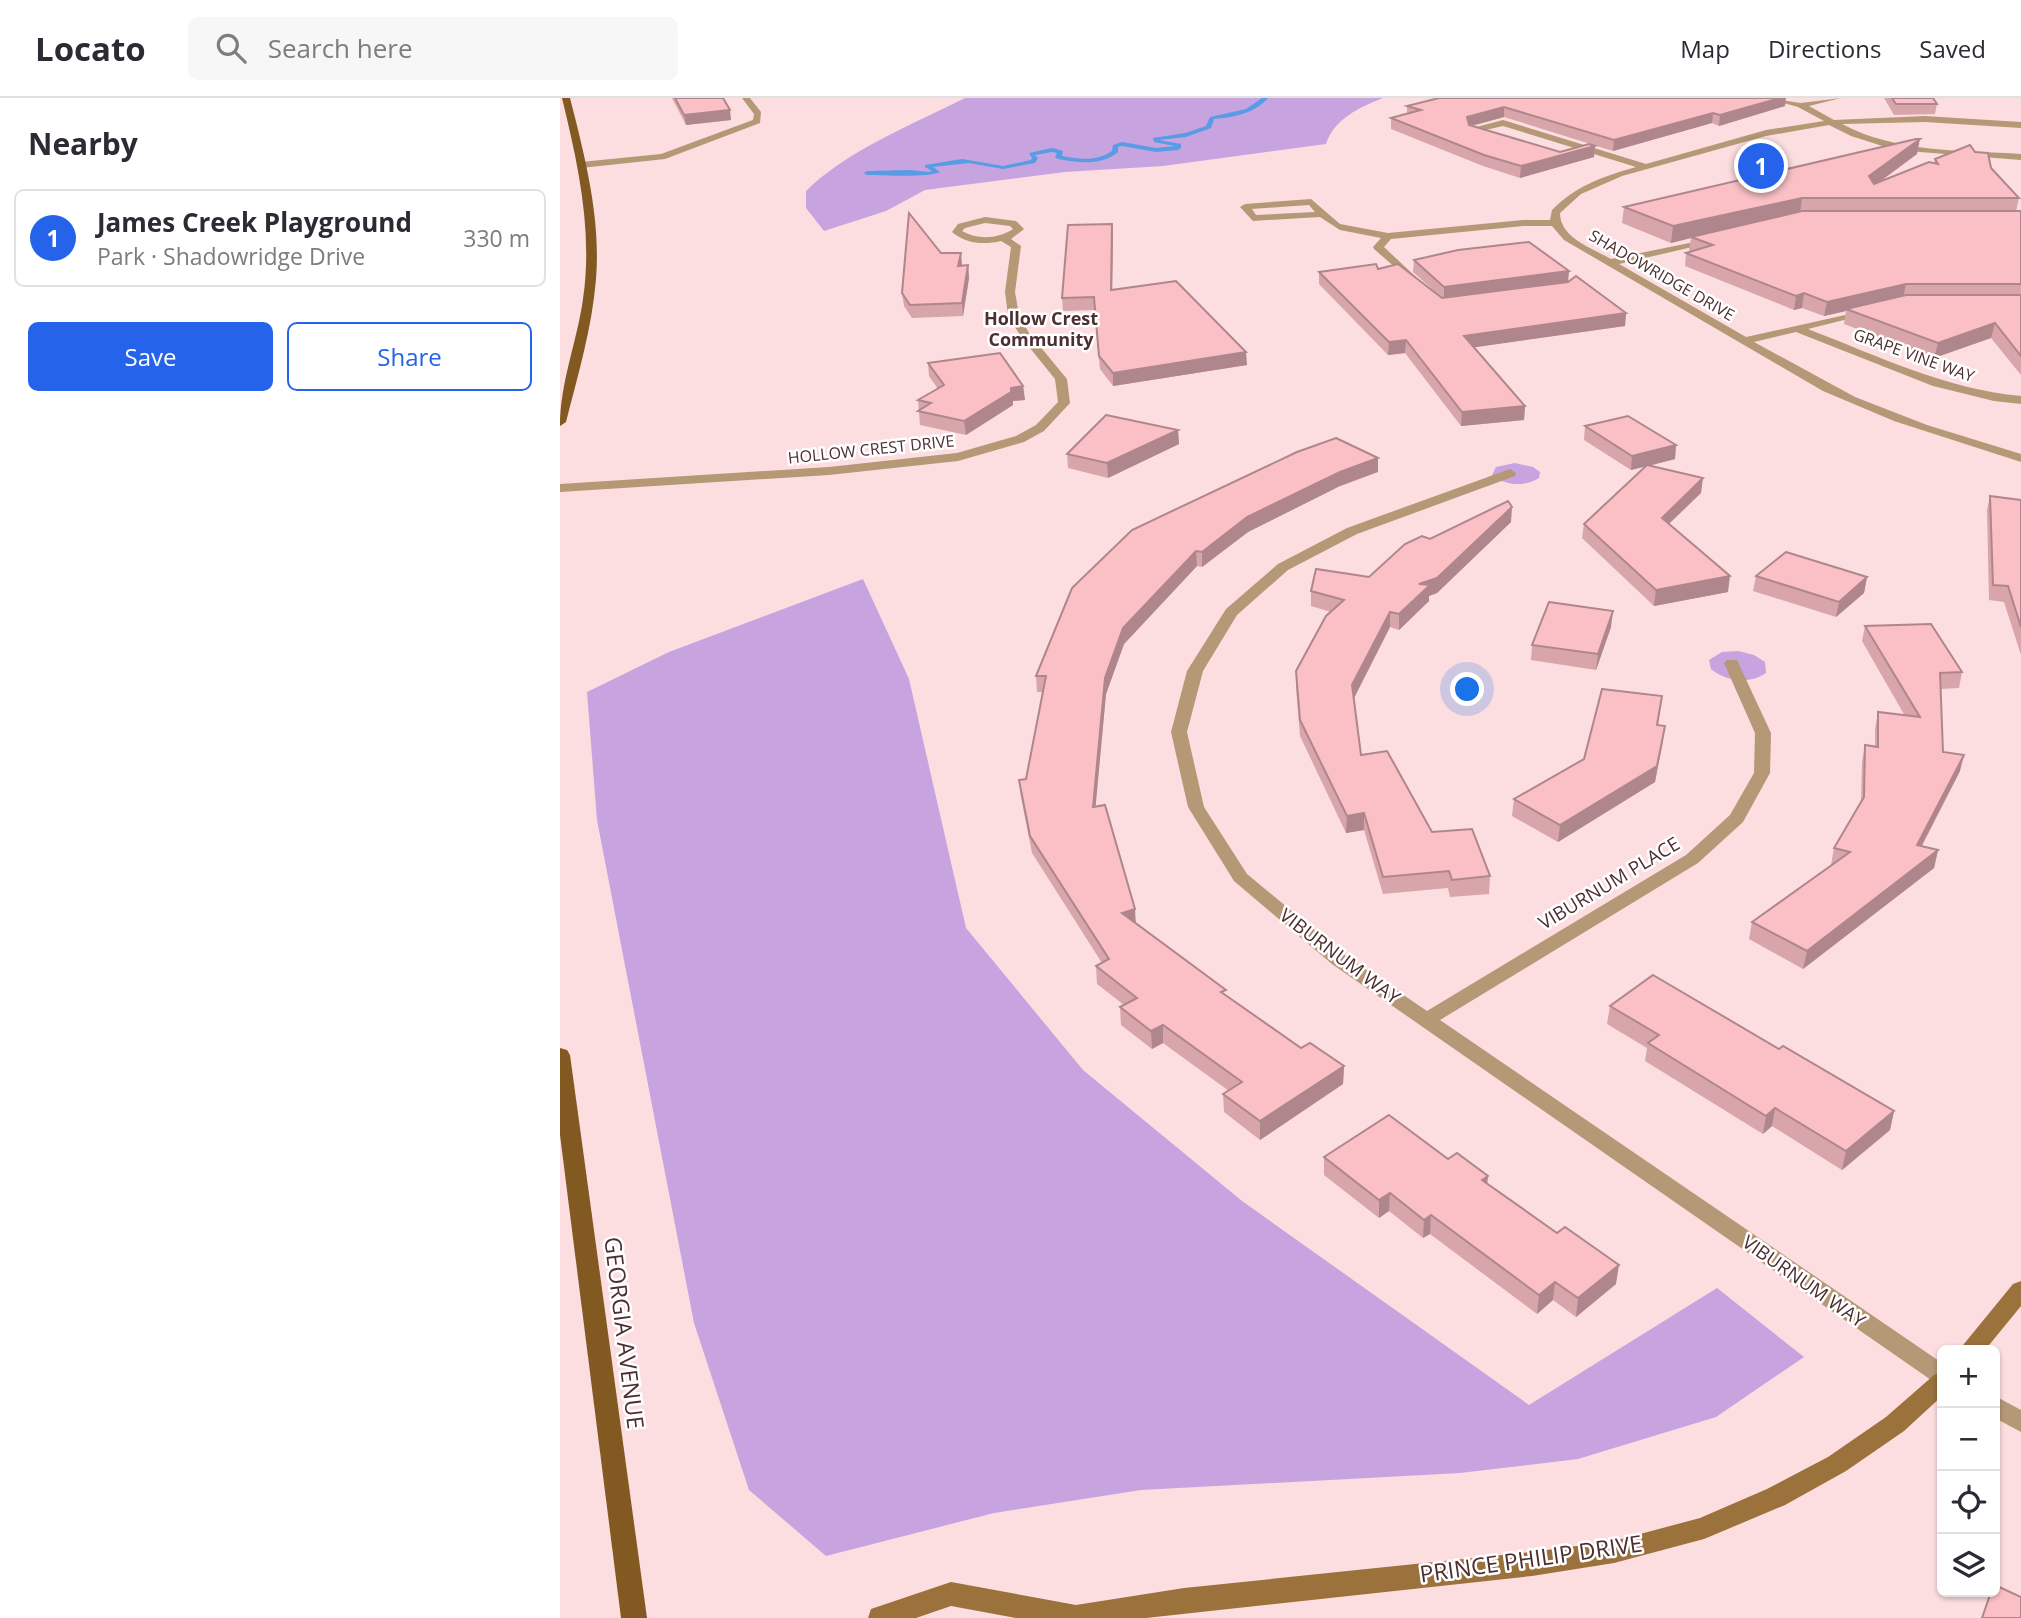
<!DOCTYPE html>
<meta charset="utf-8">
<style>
:root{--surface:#fff;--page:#f7f7f7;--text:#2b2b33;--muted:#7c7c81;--line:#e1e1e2;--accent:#2563eb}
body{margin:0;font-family:"Open Sans",sans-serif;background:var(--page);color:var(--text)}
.controls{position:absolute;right:21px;bottom:21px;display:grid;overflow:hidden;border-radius:10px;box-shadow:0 2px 5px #0004}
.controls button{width:63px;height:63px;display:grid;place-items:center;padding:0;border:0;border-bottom:2px solid var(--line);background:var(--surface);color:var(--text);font:35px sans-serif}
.you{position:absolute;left:908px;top:592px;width:24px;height:24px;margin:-18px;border:5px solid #fff;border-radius:50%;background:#1a73e8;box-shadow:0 0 0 10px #1a73e833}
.badge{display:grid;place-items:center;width:46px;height:46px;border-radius:50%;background:var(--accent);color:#fff;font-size:23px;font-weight:700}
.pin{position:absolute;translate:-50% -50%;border:4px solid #fff;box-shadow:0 2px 7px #0006}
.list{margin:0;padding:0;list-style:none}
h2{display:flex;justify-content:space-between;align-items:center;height:91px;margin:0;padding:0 28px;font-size:30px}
h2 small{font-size:23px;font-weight:400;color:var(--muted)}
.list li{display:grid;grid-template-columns:46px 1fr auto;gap:21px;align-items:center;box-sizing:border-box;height:98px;margin:0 14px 14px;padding:0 14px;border:2px solid var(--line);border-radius:10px}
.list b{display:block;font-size:26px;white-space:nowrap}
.list p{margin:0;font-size:23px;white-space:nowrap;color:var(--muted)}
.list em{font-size:23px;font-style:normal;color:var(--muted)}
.actions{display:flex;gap:14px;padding:21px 28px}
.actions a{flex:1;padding:16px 0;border:2px solid var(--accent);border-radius:10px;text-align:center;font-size:24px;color:var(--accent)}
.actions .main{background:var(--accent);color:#fff}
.icon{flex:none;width:38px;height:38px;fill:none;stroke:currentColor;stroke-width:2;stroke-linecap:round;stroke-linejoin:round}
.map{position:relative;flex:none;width:1461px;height:1520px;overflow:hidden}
header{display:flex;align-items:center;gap:42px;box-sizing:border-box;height:98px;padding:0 35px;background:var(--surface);border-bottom:2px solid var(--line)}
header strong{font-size:33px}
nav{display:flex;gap:38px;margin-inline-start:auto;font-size:24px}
.search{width:490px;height:63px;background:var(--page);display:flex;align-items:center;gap:18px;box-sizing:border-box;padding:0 24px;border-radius:10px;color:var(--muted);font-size:26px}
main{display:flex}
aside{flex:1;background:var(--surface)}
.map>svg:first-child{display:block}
.green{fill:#c7a3df}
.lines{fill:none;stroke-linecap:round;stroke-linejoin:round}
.stream{fill:#589ce6;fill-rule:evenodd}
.street{fill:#b59876;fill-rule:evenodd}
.secondary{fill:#9b713c;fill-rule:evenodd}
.primary{fill:#815921;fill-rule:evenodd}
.wall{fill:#d7a5aa}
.shaded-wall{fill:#af868b}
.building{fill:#fac0c6;stroke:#af868b;stroke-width:2}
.labels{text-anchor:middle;stroke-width:5;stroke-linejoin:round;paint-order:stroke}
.far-street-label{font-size:16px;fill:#4c2f32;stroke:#fff}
.far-neighbourhood-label{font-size:18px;font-weight:bold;fill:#4c2f32;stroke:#fff}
.street-label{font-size:19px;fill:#4c2f32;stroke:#fff}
.near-street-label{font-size:23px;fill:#4c2f32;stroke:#fff}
</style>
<header>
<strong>Locato</strong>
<div class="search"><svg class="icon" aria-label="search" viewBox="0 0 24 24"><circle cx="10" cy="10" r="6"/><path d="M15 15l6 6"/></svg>Search here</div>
<nav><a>Map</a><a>Directions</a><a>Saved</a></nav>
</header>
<main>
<aside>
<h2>Nearby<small></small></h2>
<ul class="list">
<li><span class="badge">1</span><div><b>James Creek Playground</b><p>Park · Shadowridge Drive</p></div><em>330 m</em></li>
</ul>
<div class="actions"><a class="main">Save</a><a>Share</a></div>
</aside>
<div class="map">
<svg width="1461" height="1520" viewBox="0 0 1461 1520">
<rect width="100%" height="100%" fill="#fcdde0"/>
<g class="green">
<path d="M405 0H823C800 9 774 21 766 46L603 68 505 74 365 92 326 113 264 133 246 110V93C289 51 352 27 405 0Z"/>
<path d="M955 365 973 369 980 374 979 380C965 389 945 388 932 377L936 369Z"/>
<polygon points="303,481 349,581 406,830 523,972 682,1103 969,1307 1157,1190 1244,1259 1156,1319 1018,1361 900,1375 581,1392 434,1415 266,1458 189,1392 134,1225 37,722 27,594 109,554"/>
<path d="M1178 553 1194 557 1205 564 1206 575C1189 587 1165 583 1151 571L1149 562 1162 554Z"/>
</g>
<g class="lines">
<path class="stream" d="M702 0H708C694 16 674 19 654 21L651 30 626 39 599 42 621 46V50L618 52 596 54 562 48 558 49V54C541 68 519 65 498 61L495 59 497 55 492 54 475 57 478 60 475 65 443 71 409 65 373 69 380 74C368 80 324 77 307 77L304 75 307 73 351 72 369 74 372 73 365 69V67L402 61 443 68 471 62 472 60 469 55 492 50 503 53 502 58C519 61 536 64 552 53L553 47 562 44 596 50 615 48 594 44 593 40 625 35 646 28 650 19 686 11Z"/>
<g class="street">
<polygon points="182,0 190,0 201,14 200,25 105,61 21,70 17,67 21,64 101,56 182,26 193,22 194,16"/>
<path d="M1205 0 1241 5 1281 0 1249 8 1274 22 1365 18 1461 24V30L1365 24 1282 26C1336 55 1402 52 1461 56V62L1335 52 1291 38 1269 27 1206 38 1062 78 1021 96 1000 115C1000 140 1032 150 1051 161L1154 140V144L1059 166 1186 239 1312 211V215L1248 231C1318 258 1385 291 1461 298V306L1434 303 1373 288 1236 234 1194 244 1295 299 1367 327 1461 356V364L1334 323 1263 293 1004 142 992 128H963L831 141 824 149 857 180 858 182 853 185 814 151 813 149 821 140 780 132 760 119 693 123 680 109 685 106 751 101 780 126 828 135 963 122H990L992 112C1015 88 1044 78 1076 69L943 28 921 33 929 37 925 40 909 35V31L943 22 1086 66 1206 32 1264 23 1238 9ZM749 107 755 114 696 117 692 111Z"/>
<path d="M425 119 456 123 464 131 451 141 461 148 455 194 459 217 469 235 507 281 510 305 484 333 464 344 398 363 269 377 0 394V386L269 369 397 355 456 338 476 327 498 304 495 281 461 239 448 217 445 194 451 149 441 143C424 147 406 146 392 134L398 126ZM425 125 450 128 453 131C438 141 418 142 402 133L405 130Z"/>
<polygon points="950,371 956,375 955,378 797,436 728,472 677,517 643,573 627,634 644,709 687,776 786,858 867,913 1126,757 1170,717 1194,675 1195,635 1164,565 1167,562 1177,562 1211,635 1210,675 1183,724 1138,765 880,922 1382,1265 1382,1286 1374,1284 772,866 674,783 628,709 611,634 627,573 666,511 718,466 787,430"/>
<polygon points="1435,1298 1461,1312 1461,1334 1435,1320"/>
</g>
<g class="secondary">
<polygon points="1461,1183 1461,1208 1425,1252 1399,1252 1453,1186"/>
<polygon points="1382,1274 1382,1298 1344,1333 1286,1373 1225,1407 1144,1441 1054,1465 972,1478 586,1520 456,1520 391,1508 356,1520 308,1520 311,1511 391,1484 516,1507 624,1490 972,1454 1054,1443 1140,1420 1207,1391 1268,1359 1326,1319 1374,1277"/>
</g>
<g class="primary">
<path d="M2 0H10C25 59 41 120 36 181 32 230 18 277 6 324L0 328C0 284 17 244 23 201 33 133 18 66 2 0Z"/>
<polygon points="0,950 7,952 10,957 87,1520 61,1520 0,1037"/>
</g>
</g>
<g class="wall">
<polygon points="112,0 163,0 171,22 126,27"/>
<polygon points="1324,0 1373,0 1377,6 1375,16 1334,17"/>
<polygon points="847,8 1225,8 1159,28 1152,25 1053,53 944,19 912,28 1000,54 1035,48 1034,59 960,80 923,68 831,31 831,20 847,16"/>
<polygon points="1415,54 1459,100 1456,113 1461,113 1461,277 1431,240 1374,260 1284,226 1286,213 1264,218 1242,210 1234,212 1125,168 1126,155 1131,153 1129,152 1131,140 1111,145 1062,125 1064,109 1357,56 1322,82 1374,65 1375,61"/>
<polygon points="552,126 552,192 687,267 553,288 540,271 534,212 503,213 502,200"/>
<polygon points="381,155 402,168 408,167 409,180 403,218 352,220 344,208 342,195"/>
<polygon points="854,162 1008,184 1066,215 1065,228 914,249 965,308 964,322 901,328 845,255 828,257 759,186 759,174 818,171 882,200 853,174"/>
<polygon points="368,265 463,288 465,302 453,303 453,307 406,337 360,327 358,302 378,291 369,278"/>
<polygon points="1025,328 1116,347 1115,361 1089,368 1141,395 1109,426 1168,494 1094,508 1022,440 1024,426 1086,368 1071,372 1024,342"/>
<polygon points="618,332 619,346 548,380 508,370 507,356"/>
<polygon points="818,374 780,388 688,434 642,469 637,468 564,546 546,596 535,708 576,825 666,898 741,950 784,968 783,986 700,1042 664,1014 663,996 669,993 603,945 592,951 561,927 560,909 564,907 537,886 536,868 542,865 472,755 461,699 459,682 466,681 483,594 477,594 476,578 512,490"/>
<polygon points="1430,398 1461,402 1461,557 1444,504 1429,502 1427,412"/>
<polygon points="951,424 877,495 869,498 869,503 839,532 830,529 794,600 801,657 872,734 930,778 929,796 890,799 888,790 823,796 804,732 786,735 740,638 736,589 736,573 771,514 751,508 751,493 809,479 870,441"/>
<polygon points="1196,478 1307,479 1304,495 1276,519 1193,493"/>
<polygon points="1305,528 1402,574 1399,590 1380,591 1383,654 1400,673 1362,748 1378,752 1374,770 1243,871 1189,841 1192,824 1271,767 1274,750 1301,705 1302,664 1305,647 1315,648 1315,631 1318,614 1345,618 1302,543"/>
<polygon points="1051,529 1036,572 971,562 972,547"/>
<polygon points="1102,598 1098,627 1103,644 1095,684 998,744 952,718 954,701 1024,661"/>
<polygon points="1050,908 1219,951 1334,1013 1330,1032 1282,1072 1212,1028 1203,1036 1085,963 1087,950 1047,926"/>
<polygon points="764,1059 888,1061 928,1078 927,1086 1056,1186 1016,1219 993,1202 977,1216 870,1136 863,1140 829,1113 819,1120 764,1077"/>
</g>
<g class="shaded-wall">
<polygon points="1220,0 1226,0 1225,8 1159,28 1160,17"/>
<polygon points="944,9 944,19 907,29 907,19"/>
<polygon points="170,12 171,22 126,27 124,17"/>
<polygon points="1153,15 1152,25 1053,53 1054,42"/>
<polygon points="1360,41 1357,56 1307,93 1309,78"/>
<polygon points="1035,48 1034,59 960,80 961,68"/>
<polygon points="1242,100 1240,115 1131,139 1131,140 1111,145 1113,128"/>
<polygon points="552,126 553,138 552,205 551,192"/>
<polygon points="401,155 402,167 399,180 398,168"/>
<polygon points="408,167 409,180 403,218 402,205"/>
<polygon points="1009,173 1008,186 884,201 884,189"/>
<polygon points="1346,186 1343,200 1286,211 1286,213 1264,218 1267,204"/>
<polygon points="1244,195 1242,210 1234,212 1236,198"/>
<polygon points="1066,215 1065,228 903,251 904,238"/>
<polygon points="1435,225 1431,240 1374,260 1378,245"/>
<polygon points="846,242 845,255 828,257 829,244"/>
<polygon points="686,254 687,267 553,288 553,275"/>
<polygon points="463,288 465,302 453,303 453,307 406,337 404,323 451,290"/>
<polygon points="965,308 964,322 901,328 902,314"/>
<polygon points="618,332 619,346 548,380 547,365"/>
<polygon points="1116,347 1115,361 1071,372 1072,358"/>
<polygon points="818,360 818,374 780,388 688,434 642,469 642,454 687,419 780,374"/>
<polygon points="1143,380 1141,395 1100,434 1102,420"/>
<polygon points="952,409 951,424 877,495 869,498 869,503 839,532 839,516 859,486"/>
<polygon points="636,453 637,468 564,546 546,596 534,726 533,709 545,580 563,530"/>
<polygon points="1170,478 1168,494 1094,508 1096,492"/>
<polygon points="1307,479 1304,495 1276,519 1279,504"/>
<polygon points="1053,513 1051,529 1036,572 1038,556"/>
<polygon points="830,514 830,529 792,604 792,587"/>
<polygon points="1105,628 1095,684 998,744 1000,727"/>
<polygon points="1404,657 1400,673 1353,764 1357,747"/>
<polygon points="804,715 804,732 786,735 787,718"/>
<polygon points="1378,752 1374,770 1243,871 1247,853"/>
<polygon points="575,811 576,829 562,815"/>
<polygon points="603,927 603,945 592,951 591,933"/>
<polygon points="784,968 783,986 700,1042 700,1023"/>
<polygon points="1215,1010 1212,1028 1203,1036 1206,1018"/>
<polygon points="1334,1013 1330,1032 1282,1072 1286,1053"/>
<polygon points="928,1078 926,1096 922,1082"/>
<polygon points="830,1095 829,1113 819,1120 819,1102"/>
<polygon points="871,1117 870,1136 863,1140 864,1122"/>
<polygon points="1059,1167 1056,1186 1016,1219 1018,1200"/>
<polygon points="995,1184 993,1202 977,1216 979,1197"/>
</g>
<g class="building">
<polygon points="115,0 163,0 170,12 124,17"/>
<polygon points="879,0 1220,0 1160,17 1153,15 1054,42 944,9 907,19 909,27 1000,54 1029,46 1035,48 961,68 924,57 831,20 861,12 847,8"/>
<polygon points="1332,0 1373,0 1377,6 1336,6"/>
<polygon points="1356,41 1360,41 1309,78 1314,86 1369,64 1378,66 1375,61 1410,47 1415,54 1428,55 1431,70 1459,100 1242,100 1113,128 1064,109"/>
<polygon points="1242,113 1461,113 1461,186 1346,186 1267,204 1244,195 1236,198 1126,155 1153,147 1131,139"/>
<polygon points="349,115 381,155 401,155 398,168 408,167 402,205 350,207 342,195"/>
<polygon points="552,126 551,192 616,183 686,254 553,275 539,258 534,199 502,200 508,127"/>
<polygon points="969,144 1009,173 884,189 854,162 898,152"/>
<polygon points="816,166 818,171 838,166 882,200 1008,184 1016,178 1066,215 904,238 965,308 902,314 846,242 829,244 759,174"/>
<polygon points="1346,197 1461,197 1461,258 1435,225 1378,245 1286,211"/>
<polygon points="440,255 463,288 451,290 451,294 404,323 358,313 371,305 358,302 384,287 368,265"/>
<polygon points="546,317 618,332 547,365 507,356"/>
<polygon points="1068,318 1116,347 1072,358 1025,328"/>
<polygon points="776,340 818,360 780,374 687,419 642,454 636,453 563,530 545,580 533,709 545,707 575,811 562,815 666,892 661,894 741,950 750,945 784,968 700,1023 663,996 682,984 603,927 591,933 560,909 577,900 536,868 549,861 470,738 459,682 466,681 486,578 476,578 512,490 572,432 737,354"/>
<polygon points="1087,367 1143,380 1102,420 1170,478 1096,492 1024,426"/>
<polygon points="1430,398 1461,402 1461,529 1448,488 1433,487"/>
<polygon points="948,403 952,409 877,480 859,486 870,487 839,516 830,514 792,587 801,657 827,653 872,734 912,731 930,778 892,782 889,773 823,779 804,715 787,718 740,622 736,573 766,518 784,502 751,493 756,471 809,479 845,446 862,438 870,441"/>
<polygon points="1226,454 1307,479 1279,504 1196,478"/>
<polygon points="989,504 1053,513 1038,556 972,547"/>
<polygon points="1371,526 1402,574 1380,575 1383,654 1404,657 1357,747 1378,752 1247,853 1192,824 1290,754 1274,750 1304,699 1305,647 1318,649 1318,614 1360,619 1305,528"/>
<polygon points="1042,591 1102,598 1097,627 1105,628 1097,668 1000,727 954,701 1024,661"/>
<polygon points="1093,877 1219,951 1223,948 1334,1013 1286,1053 1215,1010 1206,1018 1088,945 1099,937 1050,908"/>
<polygon points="829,1017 888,1061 897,1055 928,1078 922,1082 997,1135 1005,1129 1059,1167 1018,1200 995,1184 979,1197 871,1117 864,1122 830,1095 819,1102 764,1059"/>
<polygon points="1435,1487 1461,1499 1461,1520 1422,1520 1431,1494 1435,1494"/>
</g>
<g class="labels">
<g class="far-street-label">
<text transform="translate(1102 177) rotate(30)" y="6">SHADOWRIDGE DRIVE</text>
<text transform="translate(1354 257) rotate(20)" y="6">GRAPE VINE WAY</text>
<text transform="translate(311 351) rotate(-6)" y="6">HOLLOW CREST DRIVE</text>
</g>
<g class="far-neighbourhood-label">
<text x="481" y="227">Hollow Crest<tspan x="481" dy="21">Community</tspan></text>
</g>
<g class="street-label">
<text transform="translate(1049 785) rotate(-31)" y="7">VIBURNUM PLACE</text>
<text transform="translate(780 858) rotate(37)" y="7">VIBURNUM WAY</text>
<text transform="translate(1244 1183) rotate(35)" y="7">VIBURNUM WAY</text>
</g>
<g class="near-street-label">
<text transform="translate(64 1235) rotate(83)" y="8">GEORGIA AVENUE</text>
<text transform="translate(971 1461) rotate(-8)" y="8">PRINCE PHILIP DRIVE</text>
</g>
</g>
</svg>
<div class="controls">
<button>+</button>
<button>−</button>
<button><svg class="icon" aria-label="locate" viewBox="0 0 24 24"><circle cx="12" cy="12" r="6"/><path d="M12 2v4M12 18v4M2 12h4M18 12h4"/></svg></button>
<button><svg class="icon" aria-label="layers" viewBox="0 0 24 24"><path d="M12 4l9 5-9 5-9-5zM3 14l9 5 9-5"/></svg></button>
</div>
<div class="you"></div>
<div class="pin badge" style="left:1201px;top:68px">1</div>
</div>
</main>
